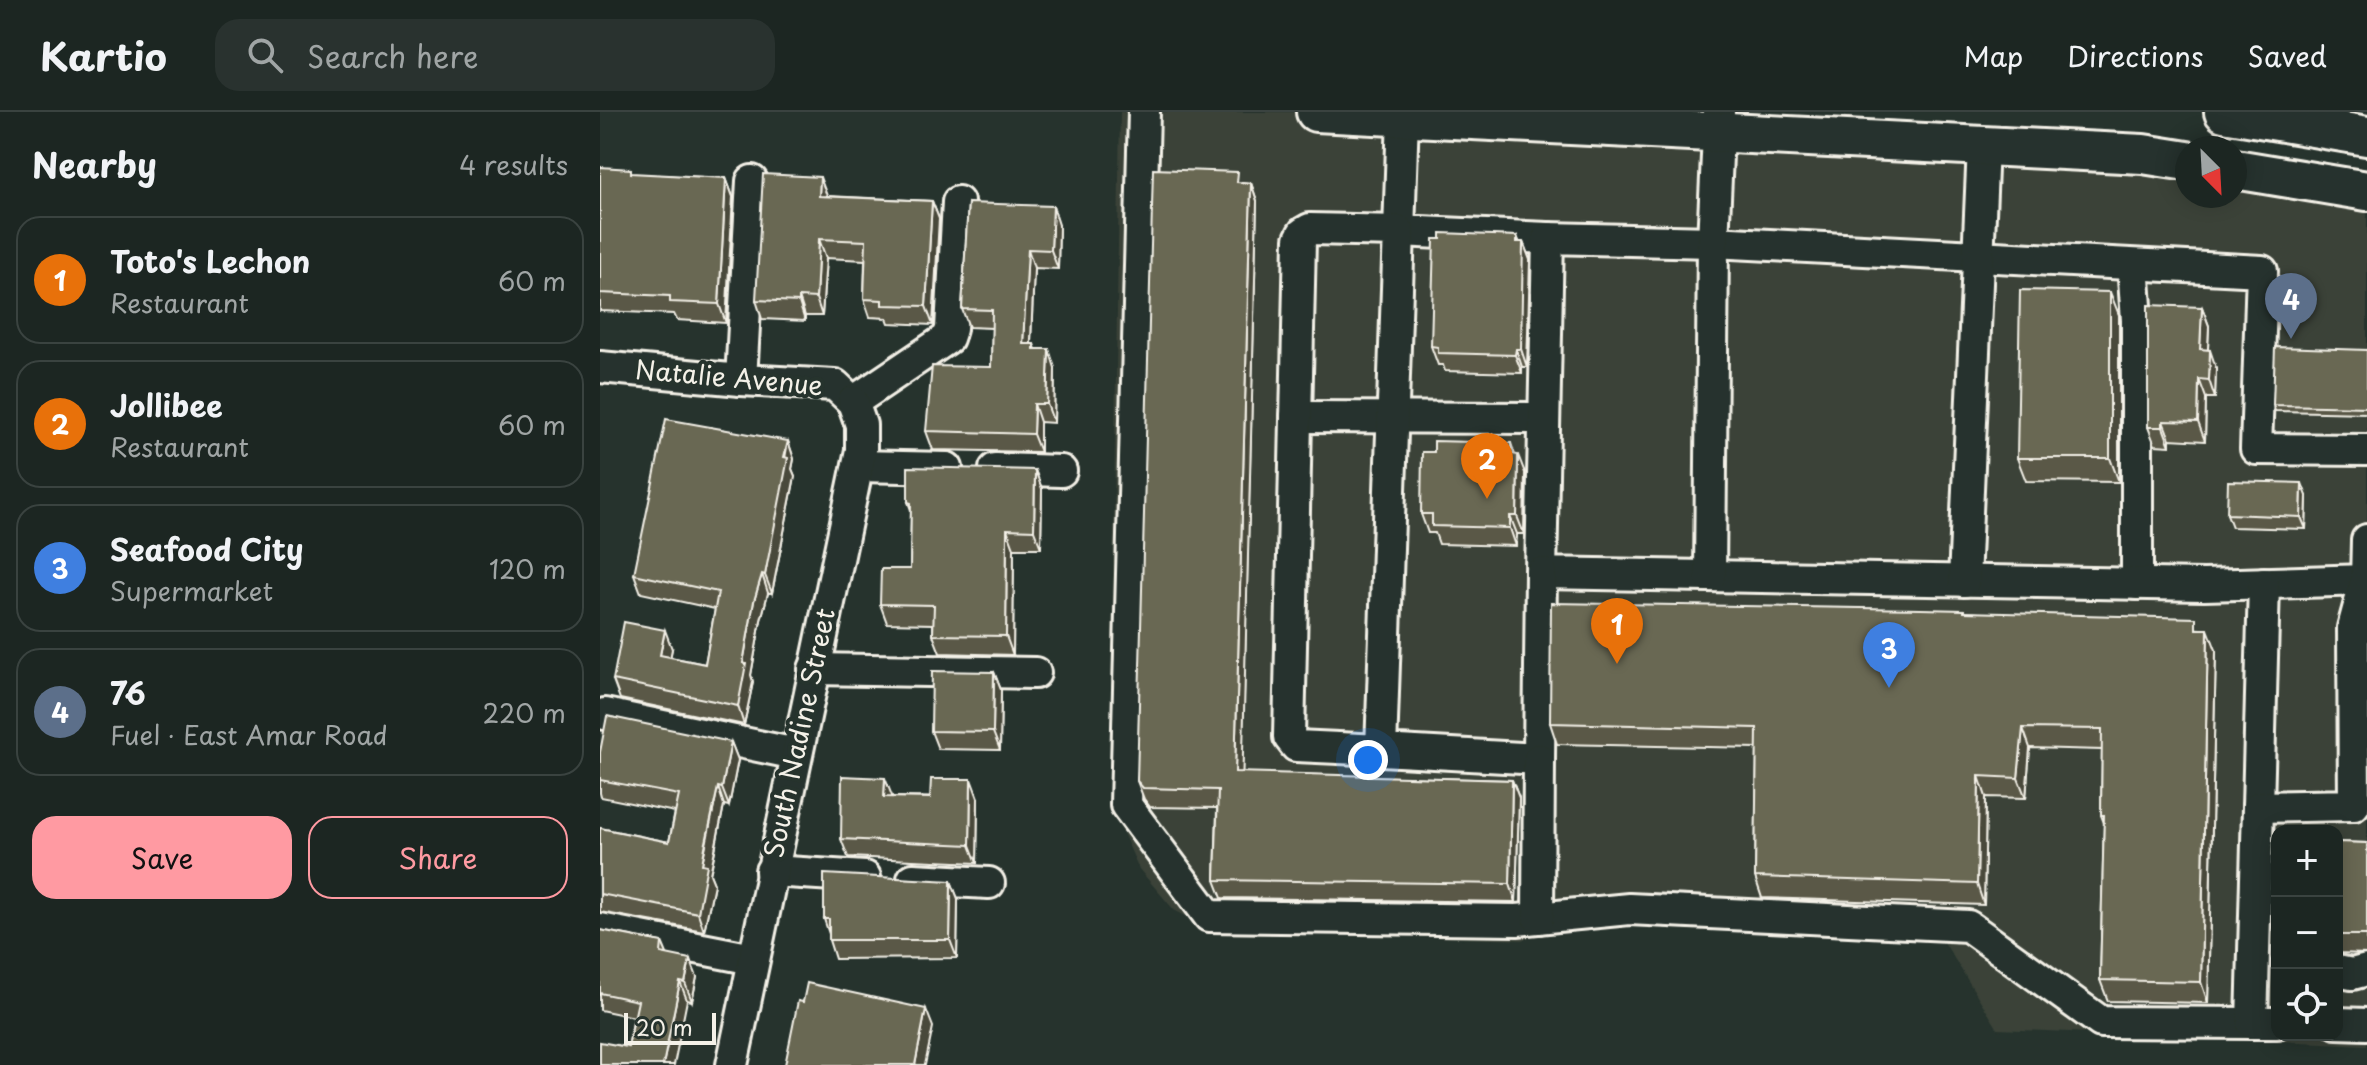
<!DOCTYPE html>
<meta charset="utf-8">
<style>
:root{--surface:#1c2622;--page:#29322f;--text:#f1f3f6;--muted:#a0a5a5;--line:#3a4340;--accent:#ff9aa2}
body{margin:0;font-family:"Playpen Sans",sans-serif;background:var(--page);color:var(--text)}
.controls{position:absolute;right:24px;bottom:24px;display:grid;overflow:hidden;border-radius:16px;box-shadow:0 4px 20px #0003}
.controls button{width:72px;height:72px;display:grid;place-items:center;padding:0;border:0;border-bottom:2px solid var(--line);background:var(--surface);color:var(--text);font:40px sans-serif}
.compass{position:absolute;left:1575px;top:24px;width:72px;height:72px;border-radius:50%;background:var(--surface);box-shadow:0 4px 20px #0003;rotate:156deg}
.scale{position:absolute;left:24px;bottom:20px;width:92px;box-sizing:border-box;padding-left:8px;border:4px solid #f4f1e8;border-top:0;font-size:22px;line-height:28px;white-space:nowrap;color:#f4f1e8;-webkit-text-stroke:6px #26332d;paint-order:stroke}
.you{position:absolute;left:768px;top:648px;width:28px;height:28px;margin:-20px;border:6px solid #fff;border-radius:50%;background:#1a73e8;box-shadow:0 0 0 12px #1a73e833}
.badge{display:grid;place-items:center;width:52px;height:52px;border-radius:50%;background:var(--accent);color:#fff;font-size:26px;font-weight:700}
.pin{position:absolute;translate:-50% -66px;filter:drop-shadow(0 2px 4px #0008)}
.pin::after{content:'';position:absolute;top:42px;width:28px;height:24px;background:inherit;clip-path:polygon(0 0,100% 0,50% 100%)}
.list{margin:0;padding:0;list-style:none}
h2{display:flex;justify-content:space-between;align-items:center;height:104px;margin:0;padding:0 32px;font-size:34px}
h2 small{font-size:26px;font-weight:400;color:var(--muted)}
.list li{display:grid;grid-template-columns:52px 1fr auto;gap:24px;align-items:center;box-sizing:border-box;height:128px;margin:0 16px 16px;padding:0 16px;border:2px solid var(--line);border-radius:24px}
.list b{display:block;font-size:30px;white-space:nowrap}
.list p{margin:0;font-size:26px;white-space:nowrap;color:var(--muted)}
.list em{font-size:26px;font-style:normal;color:var(--muted)}
.actions{display:flex;gap:16px;padding:24px 32px}
.actions a{flex:1;padding:18px 0;border:2px solid var(--accent);border-radius:24px;text-align:center;font-size:28px;color:var(--accent)}
.actions .main{background:var(--accent);color:#111}
.icon{flex:none;width:44px;height:44px;fill:none;stroke:currentColor;stroke-width:2;stroke-linecap:round;stroke-linejoin:round}
.map{position:relative;flex:none;width:1767px;height:953px;overflow:hidden}
header{display:flex;align-items:center;gap:48px;box-sizing:border-box;height:112px;padding:0 40px;background:var(--surface);border-bottom:2px solid var(--line)}
header strong{font-size:38px}
nav{display:flex;gap:44px;margin-inline-start:auto;font-size:28px}
.search{width:560px;height:72px;background:var(--page);display:flex;align-items:center;gap:20px;box-sizing:border-box;padding:0 28px;border-radius:24px;color:var(--muted);font-size:30px}
main{display:flex}
aside{flex:1;background:var(--surface)}
.map>svg:first-child{display:block}
.built{fill:#3a4338;fill-rule:evenodd}
.lines{fill:none;stroke-linecap:round;stroke-linejoin:round}
.minor-casing{stroke:#f4f1e8;stroke-width:36}
.major-casing{stroke:#f4f1e8;stroke-width:44}
.minor{stroke:#26332d;stroke-width:30}
.major{stroke:#26332d;stroke-width:38}
.wall{fill:#5a5947;stroke:#f4f1e8;stroke-width:2}
.shaded-wall{fill:#4a483a;stroke:#f4f1e8;stroke-width:2}
.building{fill:#696753;stroke:#f4f1e8;stroke-width:2}
.labels{text-anchor:middle;stroke-width:8;stroke-linejoin:round;paint-order:stroke}
.street-label{font-size:26px;fill:#f4f1e8;stroke:#26332d}
</style>
<header>
<strong>Kartio</strong>
<div class="search"><svg class="icon" aria-label="search" viewBox="0 0 24 24"><circle cx="10" cy="10" r="6"/><path d="M15 15l6 6"/></svg>Search here</div>
<nav><a>Map</a><a>Directions</a><a>Saved</a></nav>
</header>
<main>
<aside>
<h2>Nearby<small>4 results</small></h2>
<ul class="list">
<li><span class="badge" style="background:#e8710a">1</span><div><b>Toto's Lechon</b><p>Restaurant</p></div><em>60 m</em></li>
<li><span class="badge" style="background:#e8710a">2</span><div><b>Jollibee</b><p>Restaurant</p></div><em>60 m</em></li>
<li><span class="badge" style="background:#3f7fe0">3</span><div><b>Seafood City</b><p>Supermarket</p></div><em>120 m</em></li>
<li><span class="badge" style="background:#5c6f8a">4</span><div><b>76</b><p>Fuel · East Amar Road</p></div><em>220 m</em></li>
</ul>
<div class="actions"><a class="main">Save</a><a>Share</a></div>
</aside>
<div class="map">
<svg width="1767" height="953" viewBox="0 0 1767 953">
<rect width="100%" height="100%" fill="#26332d"/>
<filter id="ink" filterUnits="userSpaceOnUse"><feTurbulence type="fractalNoise" baseFrequency=".0125" numOctaves="2"/><feDisplacementMap in="SourceGraphic" scale="16" xChannelSelector="R" yChannelSelector="G"/><feConvolveMatrix kernelMatrix="1 2 1 2 8 2 1 2 1" color-interpolation-filters="sRGB"/></filter>
<g filter="url(#ink)">
<path class="built" d="M520 0H716L1587 49V84H1635V57L1767 79V933L1398 917 1344 830 964 810 922 828 613 818 574 798 539 757 515 703 510 659ZM1677 719H1737V923H1677Z"/>
<g class="lines">
<defs>
<g id="minor">
<polyline points="544,0 526,693 609,804 917,808 1029,797 1368,814 1501,910 1652,911"/>
<polyline points="803,4 799,119 948,126"/>
<polyline points="1533,153 1537,208 1537,472"/>
<polyline points="0,255 141,268 235,273 253,290"/>
<polyline points="141,268 152,69"/>
<polyline points="253,290 348,226 351,217 358,90"/>
<polyline points="696,305 944,306"/>
<polyline points="1767,338 1656,337 1662,159 1113,130 948,126 941,461 1604,473 1767,468"/>
<polyline points="258,354 347,356"/>
<polyline points="395,357 461,359"/>
<polyline points="1110,464 1113,130 1119,0"/>
<polyline points="1364,469 1383,34"/>
<polyline points="214,557 435,561"/>
<polyline points="5,602 196,642"/>
<polyline points="781,638 696,634 689,625 700,127 703,121 710,117 799,119 781,638 939,647 941,461"/>
<polyline points="1658,695 1664,471"/>
<polyline points="171,759 265,765"/>
<polyline points="313,767 389,771"/>
<polyline points="938,806 939,647"/>
<polyline points="0,817 153,847"/>
<polyline points="1737,859 1752,862 1767,858"/>
<polyline points="1677,911 1652,911 1658,695 1754,693 1753,516 1766,468 1767,428"/>
<polyline points="1737,911 1767,912"/>
<polyline points="132,953 261,338 261,313 253,290"/>
</g>
<g id="major">
<polyline points="716,0 1543,42 1587,49"/>
<polyline points="1624,0 1767,24"/>
<polyline points="1635,57 1767,79"/>
</g>
</defs>
<use href="#minor" class="minor-casing"/>
<use href="#major" class="major-casing"/>
<use href="#minor" class="minor"/>
<use href="#major" class="major"/>
</g>
<g class="wall">
<polygon points="0,55 33,62 126,66 133,85 126,211 77,208 74,202 0,199"/>
<polygon points="642,70 651,71 657,89 642,661 912,668 919,686 916,790 622,786 615,768 617,696 550,695 544,687 537,669"/>
<polygon points="227,84 332,89 339,107 333,213 289,211 287,206 270,205 264,187 265,148 226,146 222,204 205,204 205,209 162,207 156,188"/>
<polygon points="368,91 459,113 458,157 434,156 431,232 434,232 436,237 455,256 454,311 440,310 440,340 333,338 326,319 391,255 392,216 369,215 362,197"/>
<polygon points="917,124 919,130 923,130 930,148 927,255 922,255 922,261 845,259 843,253 838,253 831,234"/>
<polygon points="1602,195 1609,214 1608,238 1616,256 1615,286 1606,286 1605,329 1570,327 1570,334 1555,333 1548,315"/>
<polygon points="1519,203 1519,370 1426,369 1417,346"/>
<polygon points="1767,238 1767,301 1675,299 1673,293"/>
<polygon points="188,329 194,347 192,357 195,364 172,481 168,481 161,508 151,563 153,570 144,613 20,587 13,568 72,537 70,545 105,552 115,497 41,481 34,462"/>
<polygon points="911,331 915,343 925,361 924,422 917,422 916,434 839,432 835,421 828,421 821,402 834,340"/>
<polygon points="435,358 442,377 441,436 414,436 413,543 340,541 333,523 333,512 287,511 280,492 310,457 311,398 308,390"/>
<polygon points="1707,384 1706,417 1632,415 1627,402"/>
<polygon points="1365,500 1600,517 1616,538 1608,891 1508,889 1500,868 1504,711 1501,703 1502,638 1430,636 1426,686 1386,685 1384,793 1162,786 1155,765 1157,636 957,632 950,611"/>
<polygon points="394,560 401,578 400,638 338,637 331,619"/>
<polygon points="131,630 138,648 129,694 124,693 112,754 110,762 114,772 104,819 0,800 0,716 69,730 75,700 1,685 0,681 0,640"/>
<polygon points="292,685 378,686 377,751 248,745 241,727"/>
<polygon points="1737,730 1767,731 1767,842 1737,841"/>
<polygon points="351,769 358,787 357,846 235,847 229,828 229,822 224,807"/>
<polygon points="0,818 62,830 67,842 97,865 92,889 87,888 28,935 34,905 0,898"/>
</g>
<g class="shaded-wall">
<polygon points="220,65 227,84 226,103 219,84"/>
<polygon points="126,66 133,85 126,211 119,192"/>
<polygon points="651,71 657,89 642,679 635,660"/>
<polygon points="332,89 339,107 333,213 326,194"/>
<polygon points="453,94 459,113 458,157 451,138"/>
<polygon points="917,124 923,139 923,130 930,148 927,255 921,237"/>
<polygon points="219,127 226,146 222,204 216,186"/>
<polygon points="428,137 434,156 430,251 423,232"/>
<polygon points="1510,180 1519,203 1519,370 1510,346"/>
<polygon points="199,185 205,204 205,209 199,190"/>
<polygon points="1602,195 1609,214 1607,256 1600,237"/>
<polygon points="449,237 455,256 454,311 447,292"/>
<polygon points="916,237 922,255 922,261 915,243"/>
<polygon points="1610,238 1616,256 1615,286 1609,268"/>
<polygon points="1599,267 1606,286 1605,329 1598,310"/>
<polygon points="434,292 440,310 440,340 433,322"/>
<polygon points="1563,309 1570,327 1570,334 1563,315"/>
<polygon points="188,329 194,347 192,357 195,364 172,481 165,463"/>
<polygon points="918,343 925,361 924,422 917,404"/>
<polygon points="435,358 442,377 441,436 434,418"/>
<polygon points="1702,371 1707,384 1706,417 1701,405"/>
<polygon points="910,404 917,422 916,434 910,416"/>
<polygon points="407,417 414,436 413,543 406,524"/>
<polygon points="162,462 168,481 161,508 151,563 153,570 144,613 138,594 143,551 154,489"/>
<polygon points="1608,517 1616,538 1608,891 1601,870"/>
<polygon points="65,518 72,537 67,562 60,543"/>
<polygon points="394,560 401,578 400,638 393,620"/>
<polygon points="1423,616 1430,636 1426,686 1418,666"/>
<polygon points="131,630 138,648 129,694 122,676"/>
<polygon points="1379,664 1386,685 1384,793 1377,772"/>
<polygon points="285,666 292,684 291,703 284,685"/>
<polygon points="371,667 378,686 377,751 370,733"/>
<polygon points="912,668 919,686 916,790 910,772"/>
<polygon points="118,675 124,693 110,762 114,772 104,819 98,801 102,752"/>
<polygon points="351,769 358,787 357,846 350,828"/>
<polygon points="90,847 97,865 92,889 85,871"/>
<polygon points="80,870 87,888 74,953 63,953"/>
<polygon points="326,897 333,915 325,953 315,953"/>
</g>
<g class="building">
<polygon points="0,55 31,57 31,61 126,66 119,192 70,190 70,184 0,181"/>
<polygon points="553,57 638,60 637,70 651,71 635,660 912,668 910,772 615,768 618,678 543,676 537,669"/>
<polygon points="163,62 220,65 219,84 332,89 326,194 282,193 282,188 264,187 266,129 219,127 216,186 199,185 199,190 156,188"/>
<polygon points="368,91 453,94 451,138 428,137 423,232 434,232 434,237 449,237 447,292 434,292 433,322 326,319 332,254 391,255 392,198 362,197"/>
<polygon points="841,121 917,124 917,130 923,130 921,237 916,237 915,243 838,241 838,235 831,234 834,127 841,127"/>
<polygon points="1420,178 1510,180 1510,346 1417,346"/>
<polygon points="1548,193 1602,195 1600,237 1610,238 1609,268 1599,267 1598,310 1563,309 1563,315 1548,315"/>
<polygon points="1675,235 1767,238 1767,295 1673,293"/>
<polygon points="66,307 188,329 184,345 188,346 165,463 162,462 154,489 143,551 146,552 138,594 13,568 24,510 65,518 60,543 105,552 118,480 34,462"/>
<polygon points="834,329 911,331 911,342 918,343 917,404 910,404 910,416 832,414 832,402 821,402 822,340 834,340"/>
<polygon points="308,355 435,358 434,418 407,417 406,524 333,523 334,493 280,492 281,457 310,457 311,391 308,390"/>
<polygon points="1628,369 1702,371 1701,405 1627,402"/>
<polygon points="951,491 1321,497 1364,498 1364,500 1596,506 1596,517 1608,517 1601,870 1500,868 1504,703 1501,703 1502,617 1423,616 1418,666 1379,664 1377,772 1155,765 1157,616 950,611"/>
<polygon points="332,559 394,560 393,620 331,619"/>
<polygon points="7,604 131,630 122,676 118,675 105,735 102,752 107,753 98,801 0,782 0,716 69,730 79,683 0,668 0,640"/>
<polygon points="242,664 285,666 284,685 330,686 331,667 371,667 370,733 241,727"/>
<polygon points="1737,730 1767,731 1767,823 1737,823"/>
<polygon points="224,762 351,769 350,828 229,828 229,807 224,807"/>
<polygon points="0,818 62,830 61,841 90,847 85,871 80,870 63,953 0,953 0,930 28,935 38,889 0,881"/>
<polygon points="207,871 326,897 315,953 185,953 198,889 203,890"/>
</g>
</g>
<g class="labels">
<g class="street-label">
<text transform="translate(129 266) rotate(5)" y="9">Natalie Avenue</text>
<text transform="translate(200 621) rotate(-78)" y="9">South Nadine Street</text>
</g>
</g>
</svg>
<div class="controls">
<button>+</button>
<button>−</button>
<button><svg class="icon" aria-label="locate" viewBox="0 0 24 24"><circle cx="12" cy="12" r="6"/><path d="M12 2v4M12 18v4M2 12h4M18 12h4"/></svg></button>
</div>
<svg class="compass" viewBox="-18 -18 36 36"><path d="M0-13l5 13h-10z" fill="#e53935"/><path d="M0 13l5-13h-10z" fill="#a0a5a5"/></svg>
<div class="scale">20 m</div>
<div class="you"></div>
<div class="pin badge" style="left:1017px;top:552px;background:#e8710a">1</div>
<div class="pin badge" style="left:887px;top:387px;background:#e8710a">2</div>
<div class="pin badge" style="left:1289px;top:576px;background:#3f7fe0">3</div>
<div class="pin badge" style="left:1691px;top:227px;background:#5c6f8a">4</div>
</div>
</main>
